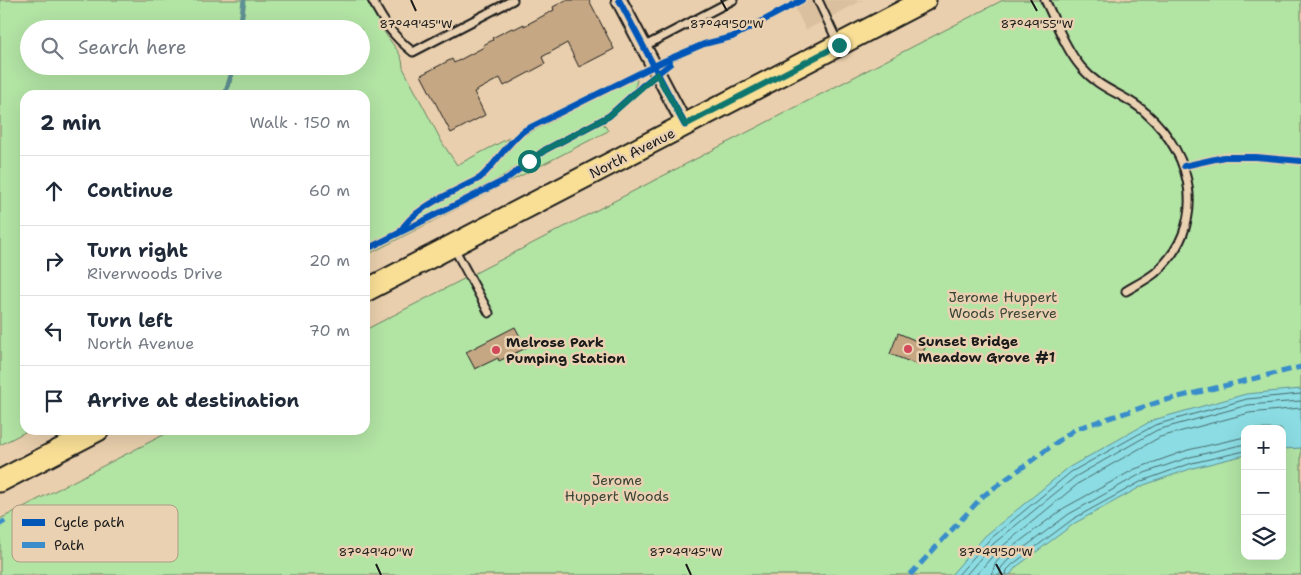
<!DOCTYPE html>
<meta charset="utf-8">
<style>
:root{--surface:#fff;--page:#f6f6f7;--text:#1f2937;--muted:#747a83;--line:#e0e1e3}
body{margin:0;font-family:"Shantell Sans",sans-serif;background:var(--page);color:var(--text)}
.controls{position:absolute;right:15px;bottom:15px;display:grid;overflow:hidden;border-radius:10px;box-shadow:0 5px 20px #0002}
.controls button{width:45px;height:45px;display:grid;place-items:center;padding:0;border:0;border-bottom:1px solid var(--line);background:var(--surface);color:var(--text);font:25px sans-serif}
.stop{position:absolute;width:15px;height:15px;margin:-11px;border:4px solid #0f766e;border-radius:50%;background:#fff}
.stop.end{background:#0f766e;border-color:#fff;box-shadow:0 1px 5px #0008}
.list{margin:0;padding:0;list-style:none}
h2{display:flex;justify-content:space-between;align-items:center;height:65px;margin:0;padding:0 20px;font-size:21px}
h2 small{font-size:16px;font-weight:400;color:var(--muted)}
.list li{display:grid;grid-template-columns:32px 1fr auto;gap:15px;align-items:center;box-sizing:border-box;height:70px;padding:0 20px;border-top:1px solid var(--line)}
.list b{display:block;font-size:19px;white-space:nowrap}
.list p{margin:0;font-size:16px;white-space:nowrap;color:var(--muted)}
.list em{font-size:16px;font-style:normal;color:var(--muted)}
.icon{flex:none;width:28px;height:28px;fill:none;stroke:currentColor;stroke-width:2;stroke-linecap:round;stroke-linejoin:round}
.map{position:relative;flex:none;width:1301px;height:575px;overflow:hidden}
.search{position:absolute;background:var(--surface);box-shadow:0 5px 20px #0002;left:20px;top:20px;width:350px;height:55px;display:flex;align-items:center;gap:12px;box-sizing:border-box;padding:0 18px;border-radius:28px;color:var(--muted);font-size:19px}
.panel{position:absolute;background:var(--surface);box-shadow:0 5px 20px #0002;left:20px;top:90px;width:350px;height:345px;border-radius:15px}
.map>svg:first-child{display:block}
.built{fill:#dac09e}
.green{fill:#b2e4a4;stroke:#678060;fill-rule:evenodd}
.water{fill:#8bdde3;stroke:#5f9093}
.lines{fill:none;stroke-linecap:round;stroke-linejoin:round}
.shore{stroke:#48696c;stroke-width:1}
.stream{stroke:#5f9093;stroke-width:5}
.building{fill:#c5a784;stroke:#1c1c1c}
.lane-casing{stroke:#1c1c1c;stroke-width:11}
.street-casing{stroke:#1c1c1c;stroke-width:18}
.primary-casing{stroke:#1c1c1c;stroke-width:25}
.lane{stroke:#e9d1b1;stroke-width:7}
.street{stroke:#e9d1b1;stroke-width:14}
.primary{stroke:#f9df96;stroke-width:21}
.quiet{stroke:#388dca;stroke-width:5;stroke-dasharray:10 5;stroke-linecap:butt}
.cycleway-casing{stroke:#e9d1b1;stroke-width:9}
.cycleway{stroke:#0057b8;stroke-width:6}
.route{stroke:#0f766e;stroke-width:6}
.ticks{fill:none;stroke:#1c1c1c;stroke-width:2}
.poi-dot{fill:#d1495b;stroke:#e9d1b1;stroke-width:2}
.labels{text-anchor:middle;stroke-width:5;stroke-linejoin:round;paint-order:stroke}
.street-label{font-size:14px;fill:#1c1c1c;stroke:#e9d1b1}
.park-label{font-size:14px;fill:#3a4437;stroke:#e9d1b1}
.poi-label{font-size:14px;font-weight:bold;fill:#1c1c1c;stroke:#e9d1b1;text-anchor:start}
.key{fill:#e9d1b1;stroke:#ac9b84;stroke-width:1}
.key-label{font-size:14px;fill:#1c1c1c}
.ticks-label{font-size:12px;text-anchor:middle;fill:#1c1c1c;stroke:#e9d1b1;stroke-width:5;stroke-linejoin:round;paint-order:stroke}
</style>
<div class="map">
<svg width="1301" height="575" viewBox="0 0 1301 575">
<rect width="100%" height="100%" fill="#e9cfad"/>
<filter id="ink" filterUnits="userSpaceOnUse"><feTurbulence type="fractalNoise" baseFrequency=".02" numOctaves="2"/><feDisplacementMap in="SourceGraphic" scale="10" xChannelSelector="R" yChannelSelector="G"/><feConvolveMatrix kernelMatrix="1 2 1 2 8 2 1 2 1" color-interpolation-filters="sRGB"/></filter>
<g filter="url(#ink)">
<polygon class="built" points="791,0 863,0 806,30"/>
<g class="green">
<path d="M0 0H368C374 12 379 25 387 36 394 47 403 54 403 68L443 144 457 165 509 138 484 171 464 184 466 188 479 182 492 171 519 138 635 78 637 79C636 106 561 137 540 149 528 157 518 166 506 174 495 182 481 187 469 194L472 199 509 180 546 153 603 123 608 131 365 256V95H25V430H29L0 445ZM29 29H361V66H29Z"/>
<path d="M1003 0H1301V575H0V519L173 430H365V330ZM1245 429H1282V556H1245Z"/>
</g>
<polygon class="water" points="1301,389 1301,448 1282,449 1282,429 1245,429 1245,455 1193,468 1144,485 1075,523 1016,567 1010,575 951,575 985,536 1068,468 1153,420 1246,394"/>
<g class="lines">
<g class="shore">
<polyline points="958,575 989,540 1071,472 1155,425 1247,399 1301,394"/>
<polyline points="966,575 993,544 1075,477 1157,430 1248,405 1301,401"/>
<polyline points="976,575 998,550 1079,483 1160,437 1249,413 1301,408"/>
<polyline points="992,575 995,564 1003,554 1064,508 1135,469 1188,450 1245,437"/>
<polyline points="1000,575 1001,568 1009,559 1069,514 1139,475 1190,457 1245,444"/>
<polyline points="1006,575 1007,570 1013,564 1073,519 1142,481 1192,463 1245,451"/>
</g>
<g class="stream">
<polyline points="240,29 244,0"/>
<polyline points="225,95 234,66"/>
</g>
</g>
<g class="building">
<polygon points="566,0 589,0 614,49 579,67 567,43 542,57 545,64 504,86 500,78 474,92 485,115 451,133 421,75 452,59 454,63 484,47 483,45 493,40 492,38 512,28 514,29 524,24 524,26 554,10 553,7"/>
<polygon points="515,327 526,348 499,361 498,358 475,369 466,352"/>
<polygon points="898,333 926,345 918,365 890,354"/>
</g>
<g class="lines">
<defs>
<g id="lane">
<path d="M372 0C384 23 393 36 413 52L513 0"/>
<polyline points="818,0 838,43"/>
<path d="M1045 0C1056 22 1065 48 1081 67 1101 91 1126 94 1146 113 1195 156 1208 226 1155 273 1146 280 1136 285 1126 291"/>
<polyline points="643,47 733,0"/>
<polyline points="454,248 489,313"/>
</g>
<polyline id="street" points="619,0 685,125"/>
<g id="primary">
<polyline points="365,291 925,0"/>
<polyline points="0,481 98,430"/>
</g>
</defs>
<use href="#lane" class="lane-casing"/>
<use href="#street" class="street-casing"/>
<use href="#primary" class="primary-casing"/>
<use href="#lane" class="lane"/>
<use href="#street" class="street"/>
<use href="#primary" class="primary"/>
<g class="quiet">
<polyline points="0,524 5,521"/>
<polyline points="910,575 983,496 1075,429 1162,401 1301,367"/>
</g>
<defs>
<g id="cycleway">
<polyline points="619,0 685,125"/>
<polyline points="1184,166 1224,157 1256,157 1301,161"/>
<path d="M400 232C412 208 456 191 480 178 498 162 504 145 525 130L664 61 704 44 732 37 802 0"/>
<polyline points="365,250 505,180 545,150 609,116 643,85 670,64"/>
</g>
</defs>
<use href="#cycleway" class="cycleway-casing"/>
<use href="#cycleway" class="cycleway"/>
</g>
</g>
<g class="lines" filter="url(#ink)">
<polyline class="route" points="529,161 545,150 609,116 657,74 685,125 839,45"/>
</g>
<path class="ticks" d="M411 0 416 11M721 0 727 11M1031 0 1037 11M376 564 381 575M686 564 691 575M996 564 1002 575"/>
<g class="poi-dot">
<circle cx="908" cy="349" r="5"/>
<circle cx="496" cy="350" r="5"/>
</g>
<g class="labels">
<g class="street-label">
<text transform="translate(632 153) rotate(-27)" y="5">North Avenue</text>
</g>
<g class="park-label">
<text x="1003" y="302">Jerome Huppert<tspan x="1003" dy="16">Woods Preserve</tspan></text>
<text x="617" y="485">Jerome<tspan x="617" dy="16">Huppert Woods</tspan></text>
</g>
<g class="poi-label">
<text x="918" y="346">Sunset Bridge<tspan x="918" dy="16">Meadow Grove #1</tspan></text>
<text x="506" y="347">Melrose Park<tspan x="506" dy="16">Pumping Station</tspan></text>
</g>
</g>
<rect x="12" y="505" width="166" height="57" rx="8" class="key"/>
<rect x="22" y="519" width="23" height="7" fill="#0057b8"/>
<rect x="22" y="542" width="23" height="6" fill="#388dca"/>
<g class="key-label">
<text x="54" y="527">Cycle path</text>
<text x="54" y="550">Path</text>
</g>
<g class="ticks-label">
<text x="416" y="28">87°49'45"W</text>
<text x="727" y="28">87°49'50"W</text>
<text x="1037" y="28">87°49'55"W</text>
<text x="376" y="556">87°49'40"W</text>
<text x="686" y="556">87°49'45"W</text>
<text x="996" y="556">87°49'50"W</text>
</g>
</svg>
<div class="controls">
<button>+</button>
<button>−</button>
<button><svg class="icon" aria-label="layers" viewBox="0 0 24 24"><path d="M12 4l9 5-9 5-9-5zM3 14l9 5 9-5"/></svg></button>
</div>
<div class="stop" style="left:529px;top:161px"></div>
<div class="stop end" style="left:839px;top:45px"></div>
<div class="search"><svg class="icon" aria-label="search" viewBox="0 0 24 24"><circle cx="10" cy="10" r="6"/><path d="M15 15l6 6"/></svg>Search here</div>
<section class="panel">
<h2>2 min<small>Walk · 150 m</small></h2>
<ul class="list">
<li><svg class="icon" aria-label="ahead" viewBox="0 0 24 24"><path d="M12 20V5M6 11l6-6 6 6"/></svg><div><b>Continue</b></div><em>60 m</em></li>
<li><svg class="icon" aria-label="right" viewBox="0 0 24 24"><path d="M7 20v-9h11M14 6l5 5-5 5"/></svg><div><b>Turn right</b><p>Riverwoods Drive</p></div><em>20 m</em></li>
<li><svg class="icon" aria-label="left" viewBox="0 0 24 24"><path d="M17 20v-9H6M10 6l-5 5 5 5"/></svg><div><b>Turn left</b><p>North Avenue</p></div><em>70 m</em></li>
<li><svg class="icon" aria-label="arrive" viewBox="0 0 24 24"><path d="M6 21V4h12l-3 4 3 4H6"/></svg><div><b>Arrive at destination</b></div></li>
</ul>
</section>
</div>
